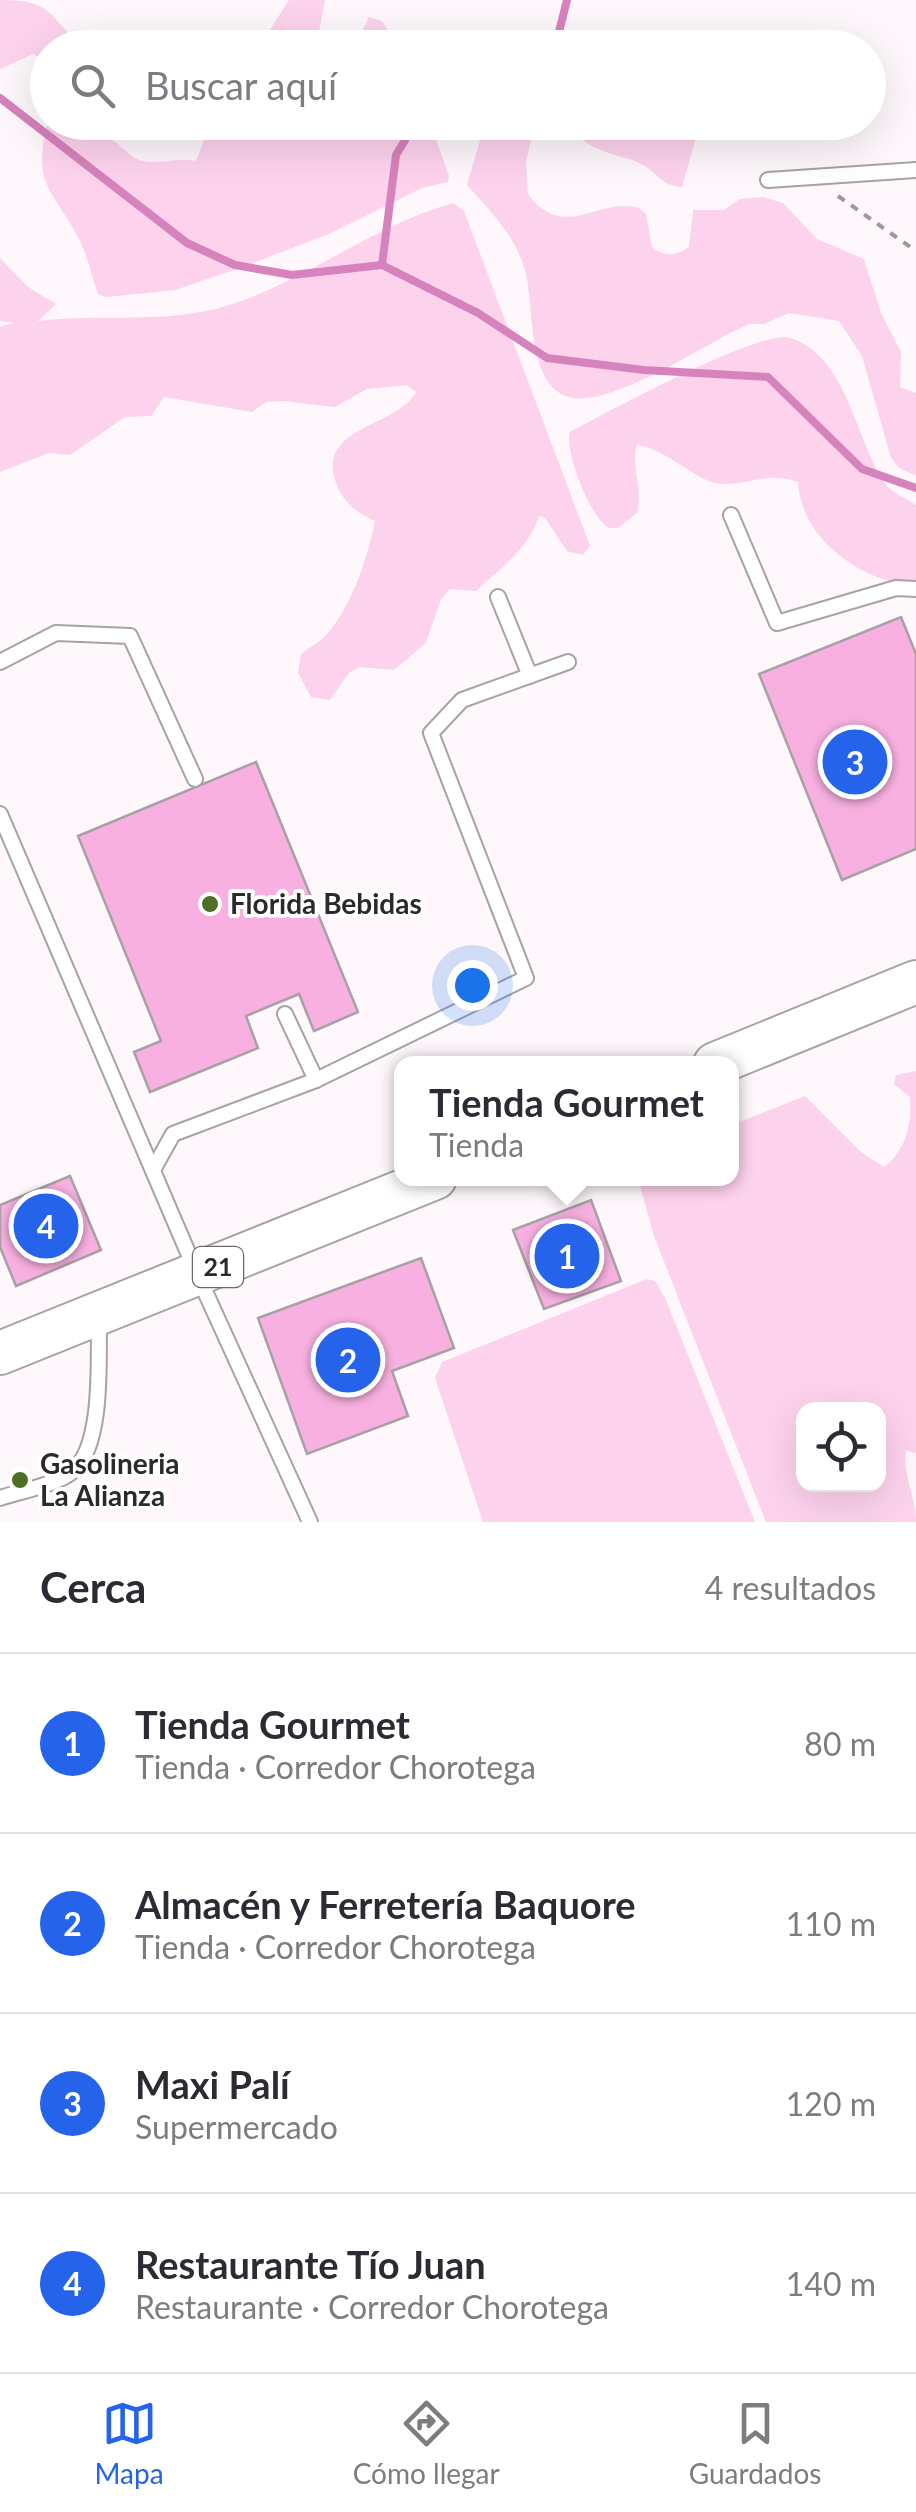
<!DOCTYPE html>
<html lang="es">
<meta charset="utf-8">
<style>
:root{--surface:#fff;--page:#f7f7f7;--text:#2b2b33;--muted:#7c7c81;--line:#e1e1e2;--accent:#2563eb}
body{margin:0;font-family:Lato,sans-serif;background:var(--page);color:var(--text)}
.controls{position:absolute;right:30px;bottom:30px;display:grid;overflow:hidden;border-radius:20px;box-shadow:0 10px 40px #0002}
.controls button{width:90px;height:90px;display:grid;place-items:center;padding:0;border:0;border-bottom:2px solid var(--line);background:var(--surface);color:var(--text);font:50px sans-serif}
.you{position:absolute;left:472px;top:985px;width:35px;height:35px;margin:-25px;border:8px solid #fff;border-radius:50%;background:#1a73e8;box-shadow:0 0 0 15px #1a73e833}
.badge{display:grid;place-items:center;width:65px;height:65px;border-radius:50%;background:var(--accent);color:#fff;font-size:32px;font-weight:700}
.pin{position:absolute;translate:-50% -50%;border:5px solid #fff;box-shadow:0 2px 10px #0006}
.popup{position:absolute;left:394px;top:1056px;width:345px;height:130px;box-sizing:border-box;display:grid;place-content:center;border-radius:20px;background:var(--surface);filter:drop-shadow(0 2px 8px #0005);font-size:32px;white-space:nowrap;color:var(--muted)}
.popup b{font-size:38px;color:var(--text)}
.popup::after{content:'';position:absolute;left:50%;top:100%;margin-left:-20px;border:20px solid transparent;border-top-color:var(--surface)}
.list{margin:0;padding:0;list-style:none}
h2{display:flex;justify-content:space-between;align-items:center;height:130px;margin:0;padding:0 40px;font-size:42px}
h2 small{font-size:32px;font-weight:400;color:var(--muted)}
.list li{display:grid;grid-template-columns:65px 1fr auto;gap:30px;align-items:center;box-sizing:border-box;height:180px;padding:0 40px;border-top:2px solid var(--line)}
.list b{display:block;font-size:38px;white-space:nowrap}
.list p{margin:0;font-size:32px;white-space:nowrap;color:var(--muted)}
.list em{font-size:32px;font-style:normal;color:var(--muted)}
.icon{flex:none;width:55px;height:55px;fill:none;stroke:currentColor;stroke-width:2;stroke-linecap:round;stroke-linejoin:round}
.map{position:relative;flex:none;width:916px;height:1522px;overflow:hidden}
.search{position:absolute;background:var(--surface);box-shadow:0 10px 40px #0002;left:30px;right:30px;top:30px;height:110px;display:flex;align-items:center;gap:25px;box-sizing:border-box;padding:0 35px;border-radius:55px;color:var(--muted);font-size:38px}
.sheet{height:850px;background:var(--surface)}
nav{display:flex;justify-content:space-around;align-items:center;box-sizing:border-box;height:140px;border-top:2px solid var(--line);background:var(--surface);font-size:28px;color:var(--muted)}
nav a{display:grid;justify-items:center;gap:5px}
nav .on{color:var(--accent)}
.map>svg:first-child{display:block}
.green{fill:#fdd2ed;fill-rule:evenodd}
.lines{fill:none;stroke-linecap:round;stroke-linejoin:round}
.stream{stroke:#d682bc;stroke-width:8}
.building{fill:#f7b0df;stroke:#a7a0a5;stroke-width:2.5}
.lane-casing{stroke:#a8a1a5;stroke-width:18}
.primary-casing{stroke:#a8a1a5;stroke-width:46}
.path{stroke:#9e989c;stroke-width:4;stroke-dasharray:8 8;stroke-linecap:butt}
.lane{stroke:#fff;stroke-width:14}
.primary{stroke:#fff;stroke-width:42}
.poi-dot{fill:#4f6f26;stroke:#fff;stroke-width:4}
.labels{text-anchor:middle;stroke-width:8;stroke-linejoin:round;paint-order:stroke}
.shield{fill:#fff;stroke:#6b696b;stroke-width:2.5}
.shield-label{font-size:25px;font-weight:bold;fill:#2c292b}
.poi-label{font-size:28px;font-weight:bold;fill:#2c292b;stroke:#fff;text-anchor:start}
</style>
<div class="map">
<svg width="916" height="1522" viewBox="0 0 916 1522">
<rect width="100%" height="100%" fill="#fef7fb"/>
<g class="green">
<path d="M0 0C56 0 48 18 84 47L48 48 47 61 33 54 0 69Z"/>
<polygon points="289,0 325,0 316,47 259,47"/>
<polygon points="369,17 382,21 400,47 354,47"/>
<path d="M48 123H96L102 136C119 141 123 151 137 159 152 167 179 156 196 161L211 123H430L449 176 448 182 422 188 329 234 240 268 175 290 106 297 98 294C92 279 90 263 83 248 59 193 29 190 48 123Z"/>
<path d="M485 123H700L682 187C661 186 659 174 643 165 629 157 613 156 598 149 578 140 559 117 534 127L526 162 528 194C564 243 598 196 639 208L646 214 652 247C665 257 676 256 689 247L693 210H724L740 199 763 197 783 203 817 239 864 259 881 313 901 352 900 387 916 393V476L899 468 891 458 862 356 839 321 789 313 764 324H749C701 346 653 381 602 395 524 418 536 320 526 274 517 237 491 212 467 185Z"/>
<path d="M453 203 464 211 590 546 583 555 567 551 545 518 539 516C530 547 499 570 476 591L450 589 441 599 426 643 394 670 359 667 349 673 330 700 311 697 298 673 301 654C309 647 321 642 327 634 352 606 368 556 375 521 358 514 343 502 336 483 316 426 396 428 416 392L407 385 367 389 335 407 284 401 266 402 252 412 164 397 151 416 125 417 70 455 49 453 0 472V326L16 323 0 321V258L28 287 56 304 38 321C103 313 166 325 229 305 308 280 372 226 453 203Z"/>
<path d="M787 337C848 354 854 438 885 483 891 493 907 498 916 505V586C861 582 801 539 798 482 769 471 750 485 721 484 696 482 668 449 637 445 630 467 644 489 637 513L618 528H609C591 519 564 452 570 432 610 411 749 335 787 337Z"/>
<path d="M916 1071V1453L906 1451C902 1475 916 1495 916 1522H766L654 1236 638 1179 732 1178V1125L805 1096 861 1152 884 1167C906 1151 912 1123 910 1097L894 1084 896 1075ZM804 1410H878V1484H804Z"/>
<polygon points="647,1279 655,1281 665,1298 755,1522 483,1522 435,1378 442,1362"/>
</g>
<g class="lines">
<g class="stream">
<polyline points="555,48 567,0"/>
<polyline points="0,98 187,243 235,265 292,275 382,265 478,313 547,358 644,370 768,377 862,469 916,488"/>
<polyline points="382,265 396,155 416,122"/>
</g>
</g>
<g class="building">
<polygon points="901,617 916,654 916,849 842,880 759,674"/>
<polygon points="256,762 358,1012 314,1031 299,994 246,1016 258,1048 150,1092 134,1052 161,1041 78,836"/>
<polygon points="70,1176 101,1250 16,1286 0,1247 0,1205"/>
<polygon points="591,1200 621,1281 544,1309 513,1230"/>
<polygon points="421,1258 454,1348 392,1371 408,1416 307,1454 258,1318"/>
</g>
<g class="lines">
<defs>
<g id="lane">
<polyline points="768,180 916,170"/>
<polyline points="731,515 777,623 896,588 916,589"/>
<polyline points="498,597 530,676"/>
<polyline points="0,662 56,633 130,636 195,779"/>
<polyline points="0,814 198,1276 310,1522"/>
<polyline points="285,1014 316,1080"/>
<polyline points="154,1168 173,1134 316,1080 526,978 431,733 462,700 568,662"/>
<path d="M0 1498C21 1491 56 1485 73 1471 104 1445 98 1358 99 1320"/>
</g>
<g id="primary">
<polyline points="715,1064 916,982"/>
<polyline points="0,1353 435,1178"/>
</g>
</defs>
<use href="#lane" class="lane-casing"/>
<use href="#primary" class="primary-casing"/>
<polyline class="path" points="838,196 916,251"/>
<use href="#lane" class="lane"/>
<use href="#primary" class="primary"/>
</g>
<g class="poi-dot">
<circle cx="210" cy="904" r="10"/>
<circle cx="20" cy="1480" r="10"/>
</g>
<g class="labels">
<rect class="shield" x="193" y="1247" width="50" height="40" rx="8"/>
<g class="shield-label">
<text x="218" y="1276">21</text>
</g>
<g class="poi-label">
<text x="230" y="914">Florida Bebidas</text>
<text x="40" y="1474">Gasolineria<tspan x="40" dy="32">La Alianza</tspan></text>
</g>
</g>
</svg>
<div class="controls">
<button><svg class="icon" aria-label="locate" viewBox="0 0 24 24"><circle cx="12" cy="12" r="6"/><path d="M12 2v4M12 18v4M2 12h4M18 12h4"/></svg></button>
</div>
<div class="you"></div>
<div class="pin badge" style="left:567px;top:1256px">1</div>
<div class="popup"><b>Tienda Gourmet</b>Tienda</div>
<div class="pin badge" style="left:348px;top:1360px">2</div>
<div class="pin badge" style="left:855px;top:762px">3</div>
<div class="pin badge" style="left:46px;top:1226px">4</div>
<div class="search"><svg class="icon" aria-label="search" viewBox="0 0 24 24"><circle cx="10" cy="10" r="6"/><path d="M15 15l6 6"/></svg>Buscar aquí</div>
</div>
<section class="sheet">
<h2>Cerca<small>4 resultados</small></h2>
<ul class="list">
<li><span class="badge">1</span><div><b>Tienda Gourmet</b><p>Tienda · Corredor Chorotega</p></div><em>80 m</em></li>
<li><span class="badge">2</span><div><b>Almacén y Ferretería Baquore</b><p>Tienda · Corredor Chorotega</p></div><em>110 m</em></li>
<li><span class="badge">3</span><div><b>Maxi Palí</b><p>Supermercado</p></div><em>120 m</em></li>
<li><span class="badge">4</span><div><b>Restaurante Tío Juan</b><p>Restaurante · Corredor Chorotega</p></div><em>140 m</em></li>
</ul>
</section>
<nav>
<a class="on"><svg class="icon" aria-label="map" viewBox="0 0 24 24"><path d="M3 6l6-2 6 2 6-2v14l-6 2-6-2-6 2zM9 4v14M15 6v14"/></svg>Mapa</a>
<a><svg class="icon" aria-label="directions" viewBox="0 0 24 24"><path d="M12 3l9 9-9 9-9-9zM9 14v-3h6M13 9l2 2-2 2"/></svg>Cómo llegar</a>
<a><svg class="icon" aria-label="saved" viewBox="0 0 24 24"><path d="M7 4h10v16l-5-4-5 4z"/></svg>Guardados</a>
</nav>
